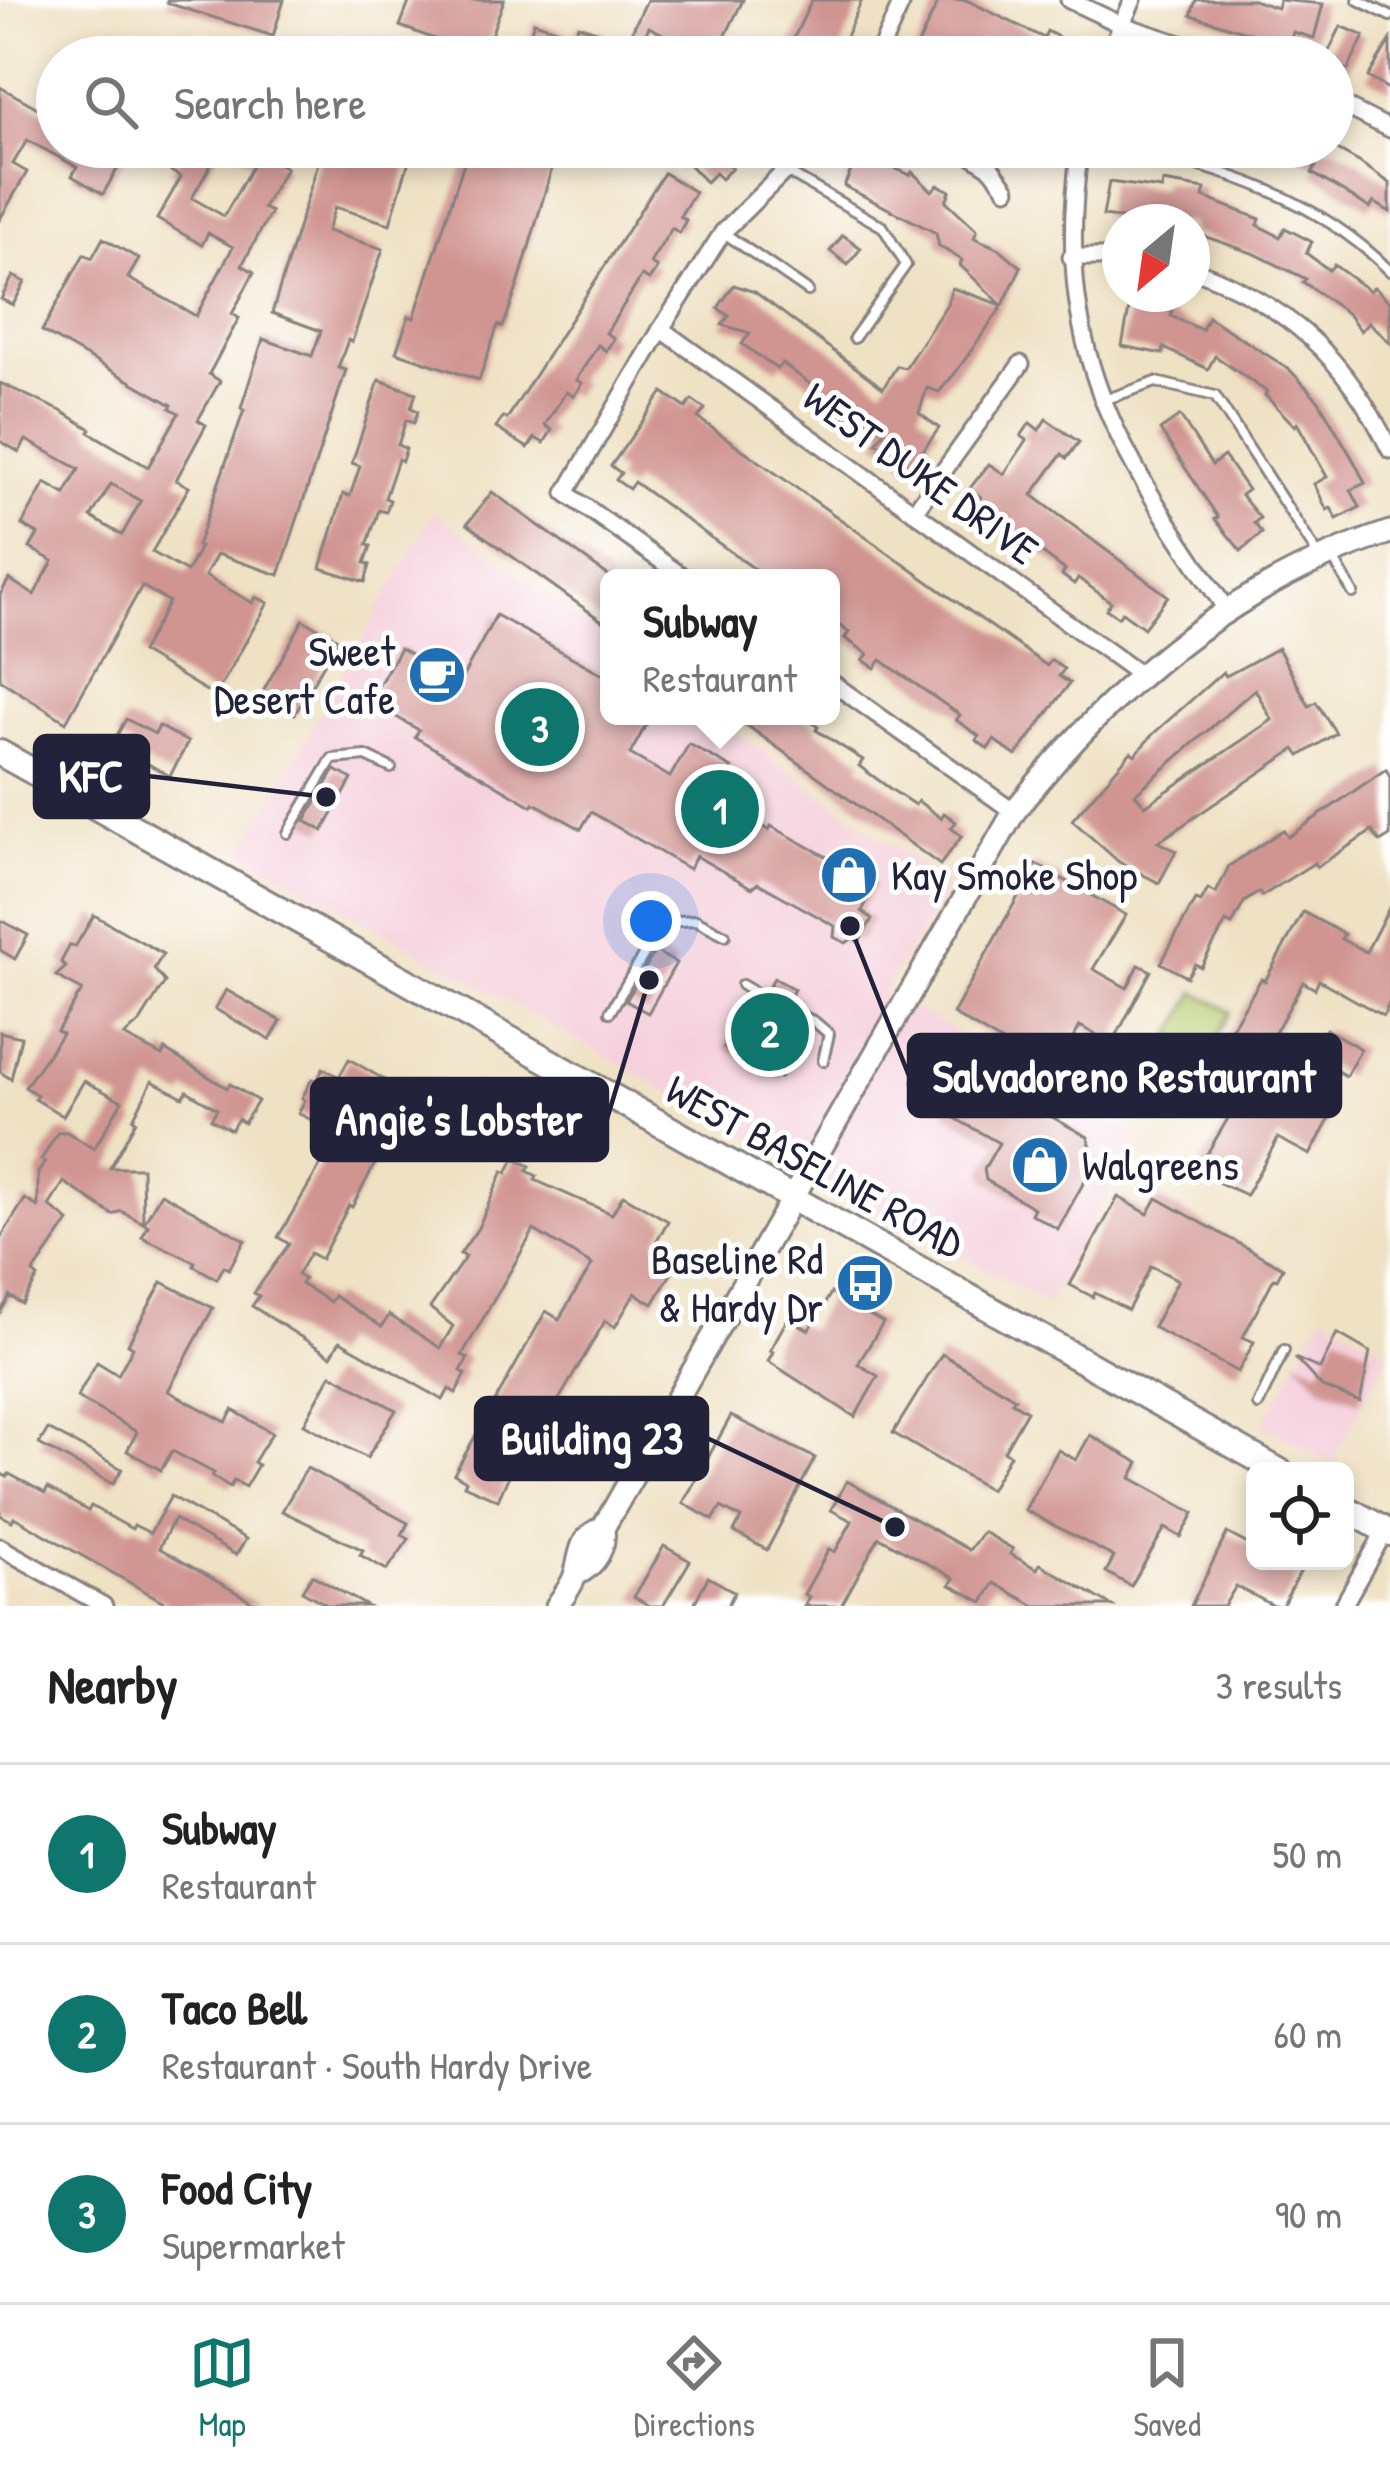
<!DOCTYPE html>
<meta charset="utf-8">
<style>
:root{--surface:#fff;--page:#f6f6f6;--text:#222;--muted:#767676;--line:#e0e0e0;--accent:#0f766e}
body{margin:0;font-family:"Patrick Hand",sans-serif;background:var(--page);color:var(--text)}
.controls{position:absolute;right:36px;bottom:36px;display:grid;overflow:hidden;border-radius:18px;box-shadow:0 6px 18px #0003}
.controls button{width:108px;height:108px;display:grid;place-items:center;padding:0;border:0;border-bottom:3px solid var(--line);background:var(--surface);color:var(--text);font:60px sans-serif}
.compass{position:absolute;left:1102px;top:204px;width:108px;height:108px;border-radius:50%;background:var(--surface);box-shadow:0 6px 18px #0003;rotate:209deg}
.you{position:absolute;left:651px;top:921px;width:42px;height:42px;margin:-30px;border:9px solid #fff;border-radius:50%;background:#1a73e8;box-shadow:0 0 0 18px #1a73e833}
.badge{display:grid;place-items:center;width:78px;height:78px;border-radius:50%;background:var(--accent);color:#fff;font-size:39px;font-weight:700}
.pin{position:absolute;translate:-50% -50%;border:6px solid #fff;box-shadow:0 3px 12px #0006}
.popup{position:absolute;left:600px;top:569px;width:240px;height:156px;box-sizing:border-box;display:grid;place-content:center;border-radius:18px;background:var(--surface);filter:drop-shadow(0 3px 9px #0005);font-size:39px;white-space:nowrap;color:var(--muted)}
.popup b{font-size:45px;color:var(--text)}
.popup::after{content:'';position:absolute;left:50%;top:100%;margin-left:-24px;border:24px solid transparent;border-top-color:var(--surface)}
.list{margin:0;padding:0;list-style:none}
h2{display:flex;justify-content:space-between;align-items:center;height:156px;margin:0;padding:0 48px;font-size:51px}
h2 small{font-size:39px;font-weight:400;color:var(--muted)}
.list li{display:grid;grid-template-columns:78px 1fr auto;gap:36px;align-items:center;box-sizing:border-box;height:180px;padding:0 48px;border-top:3px solid var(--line)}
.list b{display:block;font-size:45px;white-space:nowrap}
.list p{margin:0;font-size:39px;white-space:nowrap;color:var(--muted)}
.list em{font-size:39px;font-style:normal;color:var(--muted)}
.icon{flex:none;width:66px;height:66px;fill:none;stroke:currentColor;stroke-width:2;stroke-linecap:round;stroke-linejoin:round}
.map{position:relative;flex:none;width:1390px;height:1606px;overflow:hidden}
.search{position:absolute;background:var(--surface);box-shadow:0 6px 18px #0003;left:36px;right:36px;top:36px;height:132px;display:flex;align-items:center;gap:30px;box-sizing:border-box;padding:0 42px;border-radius:66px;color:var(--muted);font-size:45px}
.sheet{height:696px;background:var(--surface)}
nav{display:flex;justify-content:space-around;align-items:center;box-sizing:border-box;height:168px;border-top:3px solid var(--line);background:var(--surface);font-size:33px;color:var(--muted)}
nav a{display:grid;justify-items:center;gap:6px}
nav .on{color:var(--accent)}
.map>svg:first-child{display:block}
.built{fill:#f5cfdb}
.green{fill:#b6ca6e;stroke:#6c7654;stroke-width:3}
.building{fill:#d09491;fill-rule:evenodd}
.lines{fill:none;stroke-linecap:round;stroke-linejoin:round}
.lane-casing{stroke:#88827f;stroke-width:14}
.street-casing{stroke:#88827f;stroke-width:21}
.secondary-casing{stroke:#88827f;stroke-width:27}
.primary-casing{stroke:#88827f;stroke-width:30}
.lane{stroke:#fff;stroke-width:8}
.street{stroke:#fff;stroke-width:15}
.secondary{stroke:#fff;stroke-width:21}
.primary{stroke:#fff;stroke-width:24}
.labels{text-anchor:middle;stroke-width:10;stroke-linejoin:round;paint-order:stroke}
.street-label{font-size:42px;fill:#22223b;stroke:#fff}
.poi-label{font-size:42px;fill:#22223b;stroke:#fff;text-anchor:end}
.leader{fill:none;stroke:#22223b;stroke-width:4.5}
.callout-dot{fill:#22223b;stroke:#fff;stroke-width:4.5}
.callout{fill:#22223b;stroke:#22223b;stroke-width:4.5}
.callout-label{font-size:45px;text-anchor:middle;font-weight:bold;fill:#fff}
</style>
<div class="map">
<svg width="1390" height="1606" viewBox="0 0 1390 1606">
<rect width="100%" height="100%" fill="#fff"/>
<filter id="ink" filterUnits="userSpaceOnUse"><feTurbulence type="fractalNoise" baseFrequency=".00833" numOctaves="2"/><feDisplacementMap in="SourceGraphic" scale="24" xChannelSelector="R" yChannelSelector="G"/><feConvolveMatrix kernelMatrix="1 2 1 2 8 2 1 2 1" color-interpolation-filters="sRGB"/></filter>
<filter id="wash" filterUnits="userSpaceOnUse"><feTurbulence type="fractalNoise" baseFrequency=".004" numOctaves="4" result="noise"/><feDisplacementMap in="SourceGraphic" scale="48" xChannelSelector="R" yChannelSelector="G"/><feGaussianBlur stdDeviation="2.7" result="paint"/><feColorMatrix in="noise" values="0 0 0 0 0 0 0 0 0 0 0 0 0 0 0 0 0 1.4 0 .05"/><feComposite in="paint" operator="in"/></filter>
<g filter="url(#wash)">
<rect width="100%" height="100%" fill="#efe1c3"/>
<g class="built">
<polygon points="434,512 609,639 609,716 714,716 949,887 884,991 1139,1136 1047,1304 242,852"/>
<polygon points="1323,1314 1390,1352 1331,1463 1263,1425"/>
</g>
<polygon class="green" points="1196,992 1231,1012 1189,1088 1154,1069"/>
<g id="blocks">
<g class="building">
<polygon points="167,0 284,0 273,36 167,3"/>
<polygon points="410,0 504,0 483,57 400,26"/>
<polygon points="647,0 743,0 715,57 696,57 680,49 683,44 649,27 644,37 632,31"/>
<polygon points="812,0 862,0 837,57 797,57 787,52"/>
<polygon points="939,0 966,0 1044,38 1047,31 1060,38 1057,44 1083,57 912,57"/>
<polygon points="1196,0 1253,0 1277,8 1279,0 1323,4 1314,38 1293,32 1289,45 1191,15"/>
<polygon points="534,22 574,35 578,25 615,37 608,57 544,57 546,53 526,46"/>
<polygon points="1341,26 1364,36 1348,70 1333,63 1333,57 1326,57"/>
<polygon points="1390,40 1390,90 1368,77"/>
<polygon points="356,42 394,55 393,57 350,57"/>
<polygon points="0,87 45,112 57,89 57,147 130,147 103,194 72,176 77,167 27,140 13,164 27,172 0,219"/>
<path d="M184 147H221L192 198 224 216 254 163 225 147H287L278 163 286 168 263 208 271 212 242 265 254 272 232 314 239 318 209 374 220 381 198 420 206 425 176 480 189 487 152 552 187 572 200 547 197 546 244 410 241 408 263 339 312 356 321 331 272 313 323 147H413L390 224 335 207 327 231 383 249 352 342 348 340 338 368 346 370 279 575 217 554 205 576 253 603 256 597 268 603 215 696 141 652 169 602 142 586 66 722 0 680V595L9 579 34 595 53 561 30 548 38 534 22 525 45 483 65 494 79 469 26 440 19 452 0 441V383L61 411 91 429 89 432 148 467 179 413 170 408 172 405 42 331 84 254 92 258 103 238 139 259 128 278 196 316 233 247 208 233 202 245 157 219 181 177 171 171ZM111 484 141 501 122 535 91 517Z"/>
<polygon points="469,147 484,152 485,147 558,147 518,285 503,327 498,325 479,380 396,352 409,316 414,318"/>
<polygon points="688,147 745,147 727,164 732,168 721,179 715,173 706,182 680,155"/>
<polygon points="862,147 877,151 879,161 910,175 912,172 932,191 938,185 950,191 946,201 977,230 974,238 1000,249 1021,267 1003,305 956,372 939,392 927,388 919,413 939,428 911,467 899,458 904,451 876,443 885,430 869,425 849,411 844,417 810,392 814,387 782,363 777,369 742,344 750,333 722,325 729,316 718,308 734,285 755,292 883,388 897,366 905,368 947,304 952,288 1002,305 960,265 962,260 939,246 936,233 844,186"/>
<polygon points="1279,147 1332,147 1359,162 1390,183 1390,212 1374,202 1370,208 1312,173 1316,166"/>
<polygon points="664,173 695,192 680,216 686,220 679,233 672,228 650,263 657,268 649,280 642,276 606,333 614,338 606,351 598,345 576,380 582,383 574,396 566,392 545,425 552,430 544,443 535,438 528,448 496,428 503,417 507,419"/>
<polygon points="1109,182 1162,189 1163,182 1205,189 1203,197 1260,219 1258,225 1280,237 1285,228 1312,242 1306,253 1329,270 1334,265 1370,291 1374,287 1390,302 1390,343 1369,322 1361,331 1348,314 1303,282 1306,279 1255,254 1192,232 1192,222 1145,222 1103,216"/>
<polygon points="843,235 861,248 848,265 830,251"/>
<polygon points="13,276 25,282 13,305 1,299"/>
<polygon points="1131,299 1172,307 1171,316 1202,330 1208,317 1289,369 1319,401 1355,463 1365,483 1351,490 1360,507 1337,519 1331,508 1327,510 1314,484 1327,477 1297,423 1295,426 1265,395 1267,392 1215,356 1208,369 1164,348 1163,354 1122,346"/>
<polygon points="379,380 416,393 411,408 418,411 414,423 406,420 398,445 406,449 402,461 398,459 385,498 390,500 386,512 379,510 367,545 371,546 365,563 370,565 365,582 321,568 343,494 350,496 360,466 352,463"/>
<polygon points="663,392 686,408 692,400 705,409 698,418 1047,666 1051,660 1064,669 1059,676 1070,683 1016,756 994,740 988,749 976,740 979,736 956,720 960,715 881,660 875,668 863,660 868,654 845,638 849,632 831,619 831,578 767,578 634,482 629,489 616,480 621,473 611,466"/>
<polygon points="1180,416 1212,465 1224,456 1248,490 1241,495 1260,518 1254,523 1262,533 1241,551 1215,519 1218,517 1160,430"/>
<polygon points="1046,419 1079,442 1067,458 1062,454 1032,495 1168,596 1144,628 1122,612 1118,617 1106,609 1111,602 1078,578 1074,584 1062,575 1065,570 1033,546 1029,551 1007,534 995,525 998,520 976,504 981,497 970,488 989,464 1004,474 1027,440 1021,436 1030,423 1039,430"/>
<polygon points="492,492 609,576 609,626 467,524"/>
<polygon points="496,615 609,678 609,716 651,716 630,754 670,777 689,744 732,768 714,800 769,830 771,826 876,884 862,911 872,919 859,942 853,938 846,943 834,937 835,926 758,883 752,888 696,856 689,869 591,812 581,829 534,803 532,806 415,737 419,730 384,710 382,714 367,706 400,648 460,682"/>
<polygon points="303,620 338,639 295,714 261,695"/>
<path d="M1278 648 1309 706 1316 702 1336 733 1300 756 1295 749 1158 842 1176 851 1159 883 1119 862 1072 820 1131 752 1135 755 1153 734 1223 672 1226 676ZM1255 689 1272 720 1145 806 1135 794Z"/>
<polygon points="734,716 803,716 818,727 816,730 863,760 859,766 892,790 915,805 918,801 941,818 944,813 956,822 951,828 962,836 940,865"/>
<polygon points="126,719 155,734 159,726 188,742 170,776 130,754 134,747 116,737"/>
<polygon points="1386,769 1390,777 1390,836 1380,842 1372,831 1317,867 1314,863 1262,896 1259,892 1244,902 1232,925 1226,922 1201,967 1195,964 1187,977 1161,963 1195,900 1201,902 1208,889 1216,893 1229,866 1283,830 1288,837"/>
<polygon points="335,770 352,779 323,831 305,821"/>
<polygon points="1036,864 1126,915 1093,969 1127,988 1139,965 1151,971 1112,1044 1080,1026 1060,1063 1045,1054 1040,1065 953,1014"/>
<polygon points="1390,906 1390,1002 1383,1016 1319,980 1315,989 1303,982 1256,1067 1272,1076 1269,1083 1331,1116 1310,1155 1278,1138 1246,1195 1196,1172 1233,1110 1195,1090 1261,979 1265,981 1303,912 1344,934 1341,939 1366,952"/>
<polygon points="94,915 163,954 154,969 165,982 140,1022 124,1036 162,1056 165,1050 227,1088 230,1084 258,1101 244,1123 238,1119 231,1130 211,1119 217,1109 187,1091 183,1097 152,1081 133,1119 136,1121 110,1168 142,1168 143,1223 121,1211 113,1215 64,1182 49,1206 69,1221 33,1273 38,1277 22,1304 10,1296 0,1313 0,1239 25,1199 38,1207 38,1173 45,1162 41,1160 58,1132 67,1132 94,1149 122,1101 84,1081 63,1116 35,1099 37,1095 25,1087 62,1034 57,1031 82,990 56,976 66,967 61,962 70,945 75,947"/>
<polygon points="0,920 28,935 15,959 0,950"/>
<polygon points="655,951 676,963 648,1013 626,1001"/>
<polygon points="774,978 794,989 788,1001 777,1004 777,1012 807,1028 799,1041 803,1043 780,1078 724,1048 745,1009 748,1011 754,1001 762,1005 769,1002 767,990"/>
<polygon points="226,990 281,1021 270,1040 215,1009"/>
<polygon points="1326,1029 1361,1049 1346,1076 1311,1056"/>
<polygon points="0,1032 21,1037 11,1079 0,1072"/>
<polygon points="925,1047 1088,1137 1095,1162 1058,1229 1031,1214 1034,1208 986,1180 984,1169 999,1143 944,1112 947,1107 915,1089 913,1082 919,1070 914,1067"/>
<polygon points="349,1059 417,1099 390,1147 385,1145 352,1207 349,1205 321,1259 310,1253 297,1275 304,1279 301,1284 330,1302 334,1296 382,1327 389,1315 440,1348 453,1326 430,1308 466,1256 460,1254 478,1228 503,1171 507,1173 514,1159 530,1166 527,1171 537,1176 535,1180 612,1214 623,1195 668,1221 656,1242 680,1259 653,1304 635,1293 615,1327 605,1321 540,1432 535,1430 527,1444 524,1442 498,1500 464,1485 466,1481 454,1474 546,1311 559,1319 592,1265 534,1230 462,1355 468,1358 461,1371 466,1374 456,1393 449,1389 443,1400 340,1341 331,1356 252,1306 259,1296 254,1293 289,1244 278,1237 339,1134 298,1113 305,1100 302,1098 312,1079 317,1081 323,1068 339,1077"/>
<polygon points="161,1193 245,1240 229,1269 224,1266 217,1279 194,1266 195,1262 142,1237 148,1226 144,1223"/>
<polygon points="1118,1197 1148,1214 1157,1198 1283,1268 1277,1279 1274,1278 1243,1337 1254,1342 1238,1372 1153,1327 1178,1280 1151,1266 1128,1310 1095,1293 1093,1297 1070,1285"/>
<polygon points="162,1282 213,1308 168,1391 226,1422 233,1410 272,1433 254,1462 258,1465 245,1487 234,1480 230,1487 212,1476 214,1473 172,1451 161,1470 127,1451 137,1432 77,1397 97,1362 118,1375 133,1347 128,1344"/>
<polygon points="831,1293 883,1323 858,1364 878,1376 855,1417 768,1361 773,1352 770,1350 788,1318 809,1330"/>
<polygon points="1337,1333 1370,1352 1360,1402 1322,1387 1295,1358 1320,1369"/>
<polygon points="942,1354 1015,1398 1012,1402 1027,1411 1004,1451 1010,1455 990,1490 893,1433"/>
<polygon points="331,1374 396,1410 367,1458 304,1424"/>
<polygon points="731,1416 815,1458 767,1550 734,1532 741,1518 721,1507 713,1520 683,1503"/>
<polygon points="48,1429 122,1469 113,1484 39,1444"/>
<polygon points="1090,1435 1139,1463 1131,1478 1194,1513 1181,1537 1165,1528 1131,1586 1106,1572 1114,1557 1025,1510 1058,1450 1076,1460"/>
<polygon points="307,1468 408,1523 402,1535 409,1539 387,1570 360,1555 363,1550 282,1511"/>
<polygon points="0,1473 7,1477 9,1474 45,1493 48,1488 88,1511 91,1506 132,1529 134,1525 150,1533 171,1496 246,1539 236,1555 174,1519 159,1548 260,1606 171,1606 14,1517 12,1521 0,1515"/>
<polygon points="847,1481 969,1550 983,1532 1013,1549 1010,1554 1037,1569 1040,1564 1112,1606 1035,1606 994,1583 983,1602 950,1585 954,1578 879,1537 841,1606 804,1606 809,1597 804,1594 829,1549 835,1552 852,1521 831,1510"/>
<polygon points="1227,1533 1255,1548 1255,1561 1306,1561 1282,1606 1274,1606 1236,1586 1224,1606 1191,1606"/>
<polygon points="664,1546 690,1561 663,1606 650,1606 634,1597"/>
<polygon points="312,1575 367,1606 329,1606 302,1591"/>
<polygon points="708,1577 735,1592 727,1606 693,1606"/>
</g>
</g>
</g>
<g filter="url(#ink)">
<use href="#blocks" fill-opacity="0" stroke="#88827f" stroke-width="3"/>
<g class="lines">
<defs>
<g id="lane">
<polyline points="1358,0 1390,16"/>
<path d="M1128 147C1226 170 1317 198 1390 271"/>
<polyline points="785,171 883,227 906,265 854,338"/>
<polyline points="724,233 808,291"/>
<polyline points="1104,400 1156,382 1215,396 1320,558"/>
<polyline points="1333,558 1353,593"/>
<polyline points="288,833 332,759 366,756 391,768"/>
<polyline points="742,985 763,997"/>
<polyline points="784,1008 815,1022 829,1034 823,1061"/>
<polyline points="610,1012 663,922 696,920 725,935"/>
<polyline points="1258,1405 1284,1350"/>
</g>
<g id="street">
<polyline points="1069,0 1122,25 1220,57"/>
<polyline points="877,57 903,0"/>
<polyline points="1107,57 1133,0"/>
<polyline points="1333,100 1390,129"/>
<polyline points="959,147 992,169 1007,189"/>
<path d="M1080 147C1052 351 1115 447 1226 609"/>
<polyline points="1071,257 1120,257"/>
<path d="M1192 269C1289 305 1345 357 1390 450"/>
<polyline points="661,329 1139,674"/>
<polyline points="914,512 1021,364"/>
<polyline points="685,578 566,493 661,329 723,232 809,147"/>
<polyline points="831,682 1014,812"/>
<polyline points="0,1547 104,1606"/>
<polyline points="1343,1606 1385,1531"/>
</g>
<g id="secondary">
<path d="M576 1574C595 1566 606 1547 603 1528"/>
<path d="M557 1606C563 1597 570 1588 574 1578 582 1558 576 1538 603 1528L1014 812C1113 684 1235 583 1390 532"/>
</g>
<g id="primary">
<polyline points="0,753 1279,1471"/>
<polyline points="1345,1508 1390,1533"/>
</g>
</defs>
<use href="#lane" class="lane-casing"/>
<use href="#street" class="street-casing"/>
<use href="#secondary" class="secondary-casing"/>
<use href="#primary" class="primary-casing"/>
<use href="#lane" class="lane"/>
<use href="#street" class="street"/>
<use href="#secondary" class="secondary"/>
<use href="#primary" class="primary"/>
</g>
</g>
<defs>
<symbol id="cafe-disc" viewBox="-11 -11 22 22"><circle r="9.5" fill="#1f6fb2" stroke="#fff"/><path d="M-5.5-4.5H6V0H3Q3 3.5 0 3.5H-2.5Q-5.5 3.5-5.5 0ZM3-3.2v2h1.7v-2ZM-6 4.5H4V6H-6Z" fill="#fff"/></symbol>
<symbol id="shop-disc" viewBox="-11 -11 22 22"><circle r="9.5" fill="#1f6fb2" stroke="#fff"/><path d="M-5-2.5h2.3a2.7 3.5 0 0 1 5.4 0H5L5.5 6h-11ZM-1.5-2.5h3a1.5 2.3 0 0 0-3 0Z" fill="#fff"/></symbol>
<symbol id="bus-disc" viewBox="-11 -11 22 22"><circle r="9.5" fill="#1f6fb2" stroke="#fff"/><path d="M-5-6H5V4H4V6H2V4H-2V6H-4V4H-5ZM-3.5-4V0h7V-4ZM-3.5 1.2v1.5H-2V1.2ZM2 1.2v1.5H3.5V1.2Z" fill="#fff"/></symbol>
</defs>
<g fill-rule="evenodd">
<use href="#cafe-disc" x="404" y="642" width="66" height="66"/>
<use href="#shop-disc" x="816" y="842" width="66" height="66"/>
<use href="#shop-disc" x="1007" y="1132" width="66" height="66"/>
<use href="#bus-disc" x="832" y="1250" width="66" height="66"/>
</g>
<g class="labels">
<g class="street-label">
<text transform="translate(921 473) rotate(36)" y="15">WEST DUKE DRIVE</text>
<text transform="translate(815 1166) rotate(29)" y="15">WEST BASELINE ROAD</text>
</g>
<g class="poi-label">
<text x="395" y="666">Sweet<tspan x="395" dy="48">Desert Cafe</tspan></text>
<text x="891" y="890" text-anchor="start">Kay Smoke Shop</text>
<text x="1082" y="1180" text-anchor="start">Walgreens</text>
<text x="823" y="1274">Baseline Rd<tspan x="823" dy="48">&amp; Hardy Dr</tspan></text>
</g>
</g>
<path class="leader" d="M326 797L148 776M850 926L909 1076M649 980L607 1119M895 1527L707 1438"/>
<g class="callout-dot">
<circle cx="326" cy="797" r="12"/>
<circle cx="850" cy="926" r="12"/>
<circle cx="649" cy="980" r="12"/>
<circle cx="895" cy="1527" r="12"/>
</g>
<g class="callout">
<rect x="35" y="736" width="113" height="81" rx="12"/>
<rect x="909" y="1035" width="431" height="81" rx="12"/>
<rect x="312" y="1079" width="295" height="81" rx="12"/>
<rect x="476" y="1398" width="231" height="81" rx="12"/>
</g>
<g class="callout-label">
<text x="91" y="792">KFC</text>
<text x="1124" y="1092">Salvadoreno Restaurant</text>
<text x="459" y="1135">Angie's Lobster</text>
<text x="592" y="1454">Building 23</text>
</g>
</svg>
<div class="controls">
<button><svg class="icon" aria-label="locate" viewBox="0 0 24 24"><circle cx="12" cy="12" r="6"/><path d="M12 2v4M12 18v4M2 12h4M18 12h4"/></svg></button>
</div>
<svg class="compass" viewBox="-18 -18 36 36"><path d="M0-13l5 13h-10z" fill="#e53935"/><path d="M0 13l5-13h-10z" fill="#767676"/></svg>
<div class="you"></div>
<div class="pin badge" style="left:720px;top:809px">1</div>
<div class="popup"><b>Subway</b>Restaurant</div>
<div class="pin badge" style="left:770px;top:1032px">2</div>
<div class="pin badge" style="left:540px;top:727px">3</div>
<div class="search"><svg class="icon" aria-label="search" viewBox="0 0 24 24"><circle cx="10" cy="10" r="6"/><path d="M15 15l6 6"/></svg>Search here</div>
</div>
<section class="sheet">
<h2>Nearby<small>3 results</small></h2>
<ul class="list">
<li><span class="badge">1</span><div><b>Subway</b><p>Restaurant</p></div><em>50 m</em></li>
<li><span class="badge">2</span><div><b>Taco Bell</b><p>Restaurant · South Hardy Drive</p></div><em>60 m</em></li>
<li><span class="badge">3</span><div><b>Food City</b><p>Supermarket</p></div><em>90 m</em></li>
</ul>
</section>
<nav>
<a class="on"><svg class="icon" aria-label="map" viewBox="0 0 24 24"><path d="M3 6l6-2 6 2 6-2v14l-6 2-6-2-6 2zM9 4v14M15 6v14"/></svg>Map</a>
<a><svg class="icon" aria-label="directions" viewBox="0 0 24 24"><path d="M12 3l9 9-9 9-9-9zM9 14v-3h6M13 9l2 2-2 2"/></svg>Directions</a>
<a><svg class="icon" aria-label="saved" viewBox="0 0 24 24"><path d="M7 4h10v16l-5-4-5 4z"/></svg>Saved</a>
</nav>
